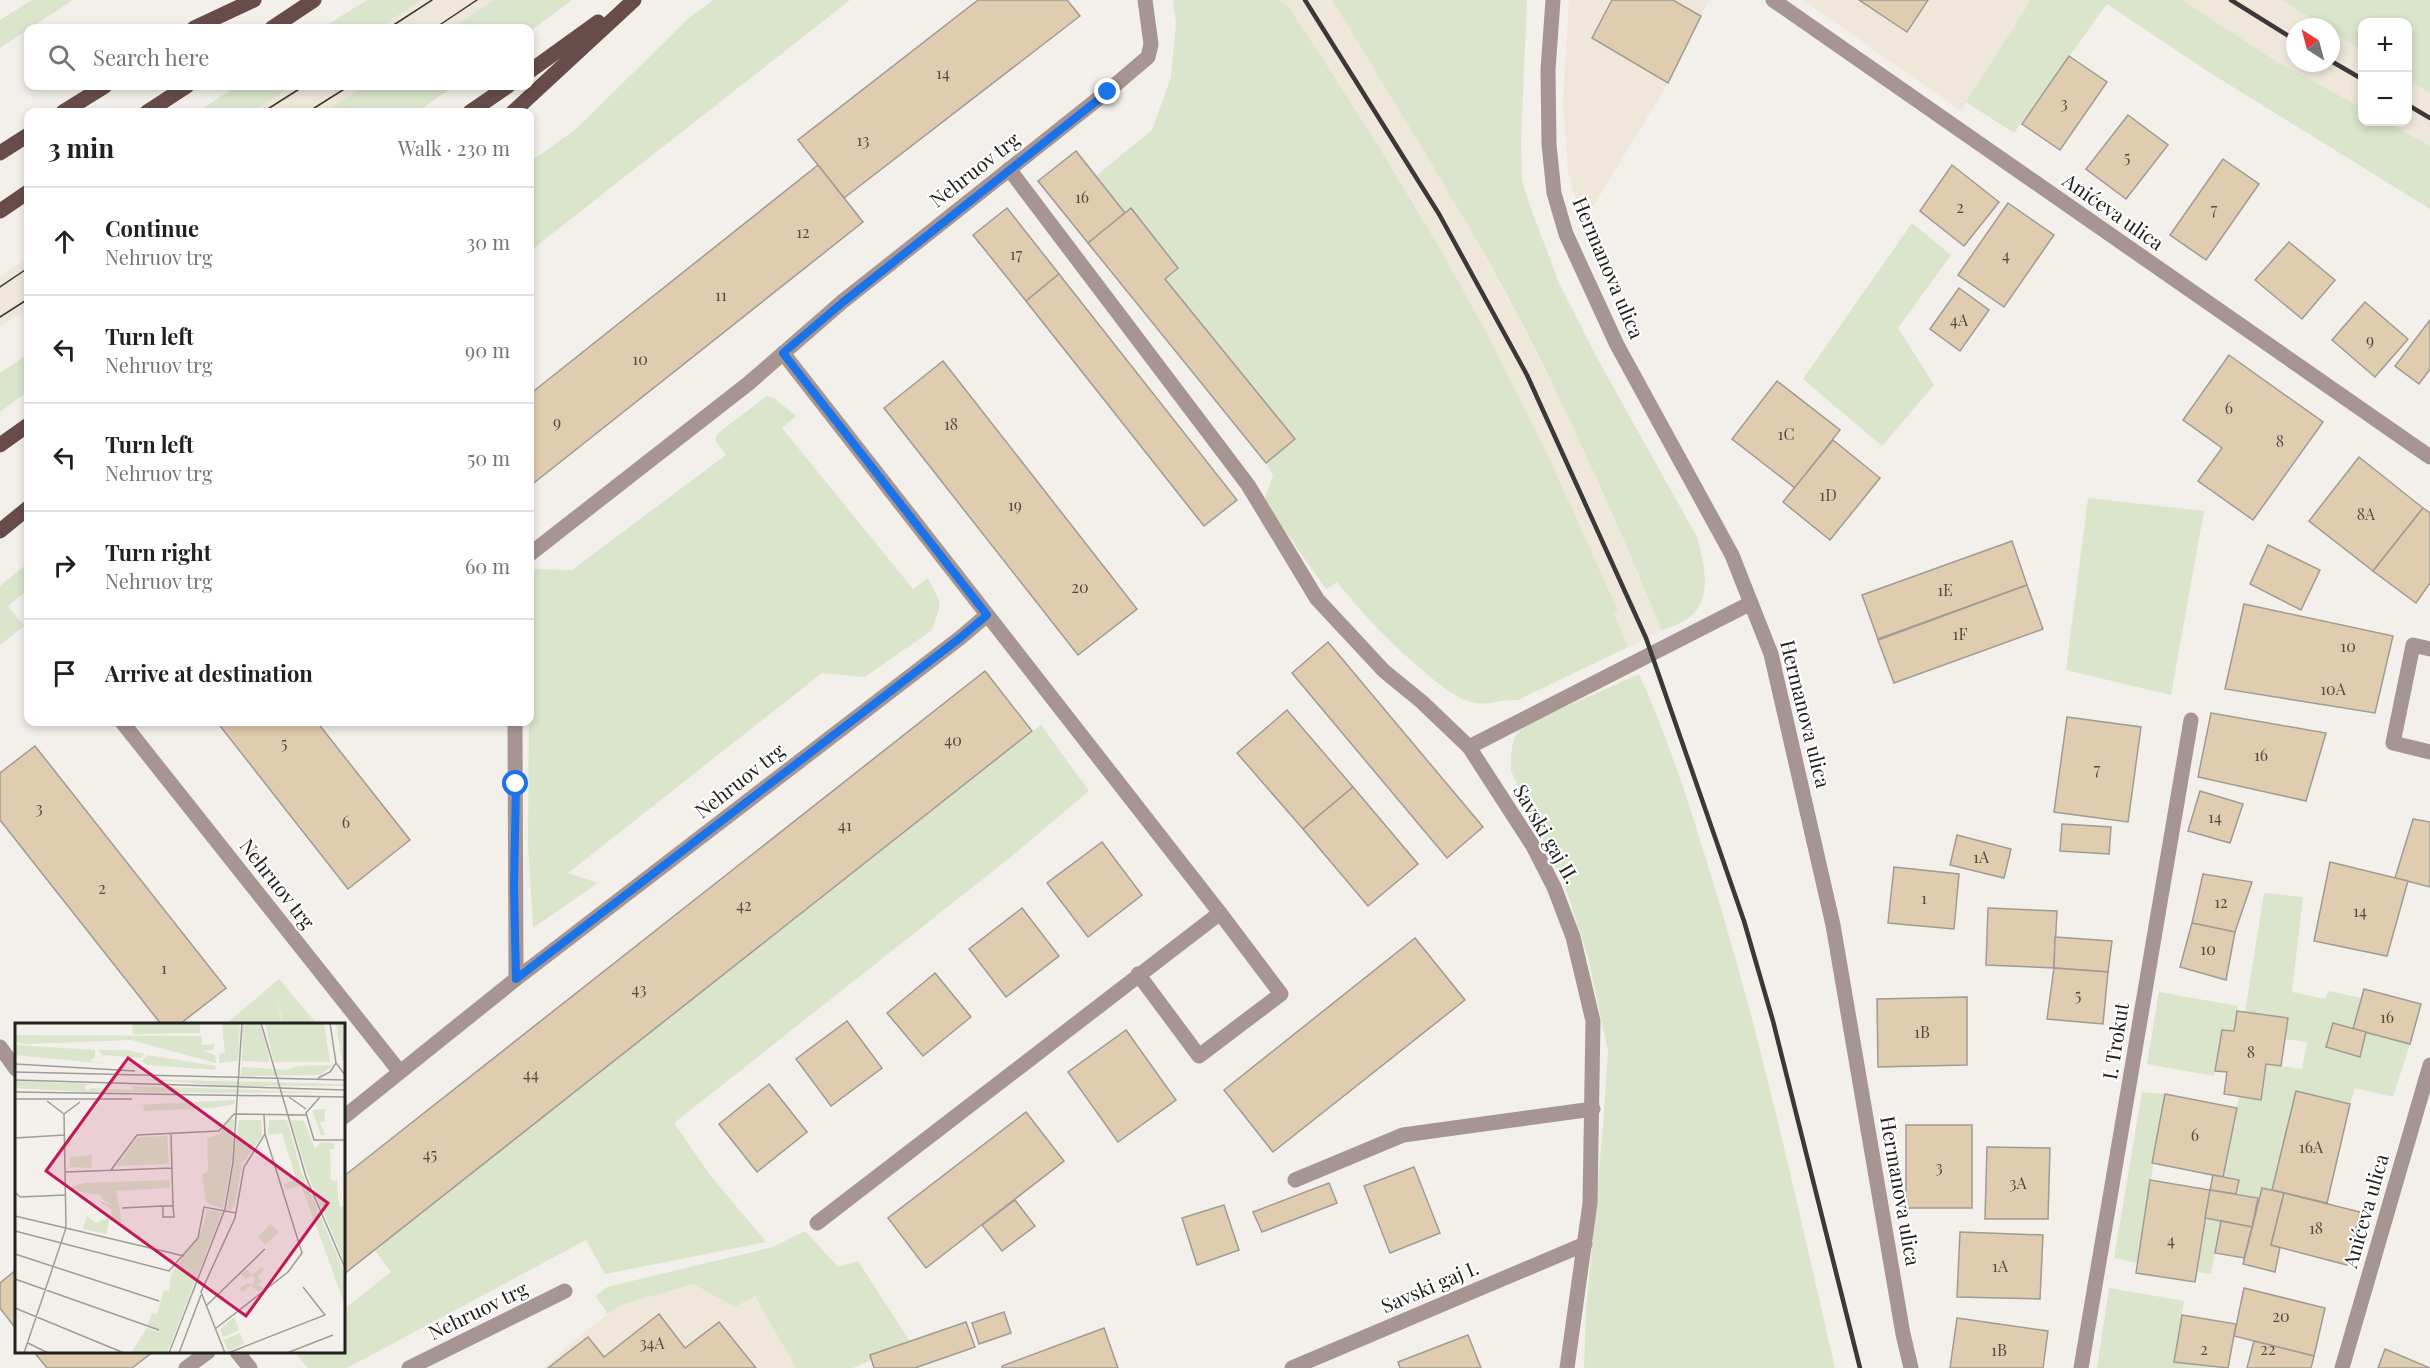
<!DOCTYPE html>
<meta charset="utf-8">
<style>
:root{--surface:#fff;--page:#f2f2f2;--text:#202124;--muted:#757577;--line:#e0e0e0}
body{margin:0;font-family:"Playfair Display",serif;background:var(--page);color:var(--text)}
.controls{position:absolute;right:18px;top:18px;display:grid;overflow:hidden;border-radius:12px;box-shadow:0 3px 9px #0003}
.controls button{width:54px;height:54px;display:grid;place-items:center;padding:0;border:0;border-bottom:2px solid var(--line);background:var(--surface);color:var(--text);font:30px sans-serif}
.compass{position:absolute;left:2286px;top:18px;width:54px;height:54px;border-radius:50%;background:var(--surface);box-shadow:0 3px 9px #0003;rotate:324deg}
.stop{position:absolute;width:18px;height:18px;margin:-14px;border:4px solid #1a73e8;border-radius:50%;background:#fff}
.stop.end{background:#1a73e8;border-color:#fff;box-shadow:0 2px 6px #0008}
.list{margin:0;padding:0;list-style:none}
h2{display:flex;justify-content:space-between;align-items:center;height:78px;margin:0;padding:0 24px;font-size:26px}
h2 small{font-size:20px;font-weight:400;color:var(--muted)}
.list li{display:grid;grid-template-columns:39px 1fr auto;gap:18px;align-items:center;box-sizing:border-box;height:108px;padding:0 24px;border-top:2px solid var(--line)}
.list b{display:block;font-size:22px;white-space:nowrap}
.list p{margin:0;font-size:20px;white-space:nowrap;color:var(--muted)}
.list em{font-size:20px;font-style:normal;color:var(--muted)}
.icon{flex:none;width:33px;height:33px;fill:none;stroke:currentColor;stroke-width:2;stroke-linecap:round;stroke-linejoin:round}
.map{position:relative;flex:none;width:2430px;height:1368px;overflow:hidden}
.search{position:absolute;background:var(--surface);box-shadow:0 3px 9px #0003;left:24px;top:24px;width:510px;height:66px;display:flex;align-items:center;gap:15px;box-sizing:border-box;padding:0 21px;border-radius:12px;color:var(--muted);font-size:22px}
.panel{position:absolute;background:var(--surface);box-shadow:0 3px 9px #0003;left:24px;top:108px;width:510px;height:618px;border-radius:12px}
.map>svg:first-child{display:block}
.built{fill:#efe7da}
.green{fill:#dae5cb}
.building{fill:#e0ccaf;stroke:#9f9b96;stroke-width:1.5}
.lines{fill:none;stroke-linecap:round;stroke-linejoin:round}
.minor{stroke:#a69593;stroke-width:15}
.major{stroke:#684c49;stroke-width:15}
.tram{stroke:#3a3937;stroke-width:1.5}
.rail{stroke:#3a3937;stroke-width:4.5}
.route{stroke:#1a73e8;stroke-width:8}
.labels{text-anchor:middle;stroke-width:4.5;stroke-linejoin:round;paint-order:stroke}
.number-label{font-size:16px;fill:#524c43}
.street-label{font-size:20px;fill:#22211f;stroke:#fff}
.inset-road{fill:none;stroke:#9f9d99;stroke-width:1.5}
.view{fill:#c2185b;fill-opacity:0.15;stroke:#c2185b;stroke-width:3}
.inset-edge{fill:none;stroke:#22211f;stroke-width:3}
</style>
<div class="map">
<svg width="2430" height="1368" viewBox="0 0 2430 1368">
<rect width="100%" height="100%" fill="#f3efea"/>
<g class="built">
<polygon points="421,0 494,0 451,28 379,28"/>
<polygon points="1279,0 1332,0 1393,99 1451,195 1526,332 1577,433 1662,631 1628,647 1613,614 1618,611 1570,504 1523,404 1471,307 1410,196 1344,91 1288,6"/>
<polygon points="1569,0 1709,0 1668,83 1582,225 1568,171 1563,102"/>
<polygon points="1803,0 2031,0 1961,111"/>
<polygon points="2182,0 2282,0 2325,27 2295,27 2295,63 2331,63 2331,31 2362,51 2362,108 2276,61"/>
<polygon points="2408,79 2430,93 2430,146 2386,122 2408,122"/>
<polygon points="293,86 365,86 324,112 252,112"/>
<polygon points="28,258 28,309 0,327 0,277"/>
<polygon points="693,1284 735,1307 755,1296 796,1368 544,1368 587,1330 621,1305"/>
</g>
<g class="green">
<polygon points="32,0 73,0 0,48 0,20"/>
<polygon points="367,0 421,0 379,28 322,28"/>
<polygon points="494,0 572,0 530,31 530,28 451,28"/>
<polygon points="713,0 850,0 530,251 530,162 576,129 689,18"/>
<path d="M1173 0H1279L1288 6C1374 135 1455 266 1523 405 1557 473 1587 542 1618 611L1614 614 1628 647 1518 700C1504 699 1488 705 1476 703 1457 700 1442 686 1428 675 1393 646 1365 617 1337 582L1326 589 1266 504 1265 497 1273 476 1266 463 1295 439 1165 279 1178 268 1131 209 1125 213 1096 176 1152 130 1171 77 1176 22Z"/>
<path d="M1332 0H1527L1521 141 1522 180 1529 203 1559 283 1597 358 1697 537C1703 560 1712 592 1695 612 1688 621 1672 626 1662 631 1620 530 1577 430 1527 333 1468 219 1399 110 1332 0Z"/>
<polygon points="2031,0 2182,0 2276,61 2362,108 2362,122 2386,122 2430,146 2430,209 2212,74 2107,4 2014,133 1966,102"/>
<polygon points="2282,0 2430,0 2430,93 2408,79 2408,22 2362,22 2362,51 2331,31 2331,27 2325,27"/>
<polygon points="236,86 293,86 252,112 198,112"/>
<polygon points="365,86 454,86 417,112 324,112"/>
<polygon points="1912,223 1951,255 1898,328 1934,385 1882,446 1803,379"/>
<polygon points="28,354 28,391 0,412 0,373"/>
<polygon points="767,396 774,398 796,416 782,428 913,589 928,578 939,600 939,609 932,630 865,677 822,673 568,873 598,883 533,928 528,841 530,575 534,569 572,570 726,455 715,440 717,434"/>
<polygon points="2088,498 2204,511 2171,695 2066,670"/>
<polygon points="28,563 28,590 8,606 24,626 0,645 0,586"/>
<path d="M1639 674C1669 740 1691 809 1712 879 1762 1040 1797 1204 1835 1368H1584L1586 1311 1603 1127 1608 1051 1588 957 1567 892 1511 771C1511 753 1510 739 1523 726Z"/>
<polygon points="1041,725 1089,791 1012,856 674,1123 710,1175 766,1242 605,1274 586,1240 347,1368 308,1368 294,1352 344,1352 344,1309 391,1272 374,1249"/>
<polygon points="2264,893 2303,897 2292,992 2325,999 2329,991 2361,998 2353,1029 2333,1023 2326,1047 2360,1057 2366,1032 2410,1044 2393,1097 2355,1088 2350,1104 2296,1091 2272,1190 2262,1188 2258,1198 2236,1194 2223,1177 2239,1096 2261,1100 2266,1064 2302,1069 2307,1042 2285,1039 2288,1018 2245,1012"/>
<polygon points="279,979 317,1024 282,1024 278,997 281,1024 226,1024"/>
<polygon points="2159,992 2238,1006 2234,1031 2222,1030 2214,1076 2147,1064"/>
<polygon points="2142,1092 2165,1094 2137,1263 2114,1258"/>
<polygon points="2205,1218 2221,1221 2211,1274 2197,1272"/>
<polygon points="805,1231 838,1267 858,1261 911,1343 853,1368 796,1368 755,1296 735,1307 693,1284 621,1305 608,1314 596,1296 607,1287 773,1247"/>
<polygon points="2109,1288 2184,1301 2174,1361 2214,1368 2097,1368"/>
</g>
<g class="building">
<polygon points="978,0 1067,0 1080,16 844,198 798,140"/>
<polygon points="1612,0 1673,0 1701,16 1668,83 1592,38"/>
<polygon points="1859,0 1928,0 1907,32"/>
<polygon points="2069,56 2107,82 2060,150 2022,124"/>
<polygon points="2128,115 2168,145 2126,199 2086,169"/>
<polygon points="1076,151 1125,213 1088,243 1038,181"/>
<polygon points="2223,159 2259,184 2206,260 2170,235"/>
<polygon points="818,165 863,222 530,486 530,394"/>
<polygon points="1952,165 1999,202 1964,246 1920,211"/>
<polygon points="2008,203 2054,235 2004,307 1958,275"/>
<polygon points="1007,208 1059,274 1026,301 973,235"/>
<polygon points="1131,208 1178,268 1165,279 1295,439 1266,463 1088,243"/>
<polygon points="2289,242 2335,280 2302,319 2255,280"/>
<polygon points="1059,274 1237,500 1204,526 1026,301"/>
<polygon points="1959,288 1989,310 1960,351 1930,329"/>
<polygon points="2365,302 2408,339 2375,377 2332,340"/>
<polygon points="2430,320 2430,369 2419,384 2395,366"/>
<polygon points="2229,355 2323,422 2253,520 2198,481 2222,448 2183,420"/>
<polygon points="943,361 1137,609 1078,655 884,408"/>
<polygon points="1777,381 1840,430 1795,488 1732,439"/>
<polygon points="1833,440 1880,478 1830,540 1783,502"/>
<polygon points="2359,457 2423,508 2373,571 2309,521"/>
<polygon points="2423,508 2430,513 2430,583 2416,603 2373,571"/>
<polygon points="2012,541 2027,585 1878,639 1862,595"/>
<polygon points="2268,545 2320,570 2301,610 2250,584"/>
<polygon points="2027,585 2043,629 1894,683 1878,640"/>
<polygon points="2244,604 2393,636 2375,713 2225,689"/>
<polygon points="1328,642 1483,827 1447,858 1292,673"/>
<polygon points="985,671 1032,731 344,1274 344,1176"/>
<polygon points="1287,710 1353,787 1303,829 1237,753"/>
<polygon points="2211,713 2326,733 2306,801 2198,777"/>
<polygon points="2067,717 2141,727 2128,822 2054,812"/>
<polygon points="217,722 317,722 410,840 348,889"/>
<polygon points="35,746 226,988 180,1024 161,1024 0,820 0,773"/>
<polygon points="1353,787 1418,864 1368,906 1303,829"/>
<polygon points="2200,791 2243,804 2230,843 2188,831"/>
<polygon points="2413,819 2430,822 2430,887 2395,878"/>
<polygon points="2062,824 2111,827 2109,854 2060,851"/>
<polygon points="1957,835 2011,849 2004,878 1950,865"/>
<polygon points="1102,842 1142,895 1088,937 1047,883"/>
<polygon points="2330,862 2408,881 2387,956 2314,941"/>
<polygon points="1894,867 1959,874 1954,929 1888,923"/>
<polygon points="2203,874 2252,882 2235,932 2192,923"/>
<polygon points="1022,908 1059,956 1006,997 969,949"/>
<polygon points="1988,908 2057,911 2054,968 1986,965"/>
<polygon points="2192,923 2235,932 2226,980 2180,967"/>
<polygon points="2055,937 2112,941 2108,972 2054,968"/>
<polygon points="1415,938 1465,1000 1273,1152 1224,1090"/>
<polygon points="2054,968 2108,972 2103,1024 2047,1019"/>
<polygon points="935,973 971,1017 923,1056 887,1013"/>
<polygon points="2364,989 2421,1004 2410,1044 2353,1029"/>
<polygon points="1967,997 1967,1065 1878,1067 1877,999"/>
<polygon points="2237,1011 2288,1018 2281,1066 2266,1064 2261,1100 2224,1094 2227,1072 2215,1071 2222,1030 2234,1031"/>
<polygon points="847,1021 882,1068 831,1106 796,1059"/>
<polygon points="2333,1023 2366,1032 2360,1057 2326,1047"/>
<polygon points="1126,1030 1176,1100 1118,1142 1068,1072"/>
<polygon points="769,1084 807,1132 757,1172 719,1124"/>
<polygon points="2296,1091 2350,1104 2327,1203 2272,1190"/>
<polygon points="2165,1094 2237,1108 2223,1177 2152,1163"/>
<polygon points="1026,1112 1064,1161 926,1268 888,1218"/>
<rect x="1906" y="1125" width="66" height="83"/>
<polygon points="1987,1147 2050,1148 2048,1219 1985,1219"/>
<polygon points="1414,1167 1440,1233 1390,1253 1364,1186"/>
<polygon points="2213,1175 2239,1180 2236,1194 2210,1190"/>
<polygon points="2150,1180 2210,1190 2195,1282 2136,1273"/>
<polygon points="1329,1183 1337,1203 1262,1232 1253,1212"/>
<polygon points="2262,1188 2284,1193 2271,1245 2280,1247 2275,1272 2243,1264"/>
<polygon points="2210,1190 2258,1198 2252,1227 2205,1218"/>
<polygon points="2284,1193 2360,1212 2347,1265 2271,1245"/>
<polygon points="1015,1200 1035,1226 1002,1251 982,1225"/>
<polygon points="1224,1205 1239,1250 1197,1265 1182,1218"/>
<polygon points="2221,1221 2252,1227 2244,1258 2215,1253"/>
<polygon points="1960,1232 2043,1235 2040,1299 1957,1297"/>
<polygon points="16,1270 16,1329 0,1308 0,1283"/>
<polygon points="2244,1288 2325,1308 2314,1356 2234,1336"/>
<polygon points="1004,1312 1011,1333 979,1344 972,1323"/>
<polygon points="659,1314 685,1348 719,1322 756,1368 548,1368 588,1337 604,1357"/>
<polygon points="2182,1315 2236,1324 2228,1368 2174,1362"/>
<polygon points="1957,1318 2048,1331 2043,1368 1950,1368"/>
<polygon points="966,1322 975,1347 915,1368 874,1368 870,1355"/>
<polygon points="1104,1328 1118,1368 1002,1368 1002,1366"/>
<polygon points="1468,1335 1481,1368 1400,1368 1398,1362"/>
<polygon points="2254,1341 2314,1356 2311,1368 2247,1368"/>
<polygon points="2385,1349 2430,1368 2378,1368"/>
<polygon points="34,1352 153,1352 132,1368 47,1368"/>
</g>
<g class="lines">
<g class="minor">
<polyline points="1553,0 1548,70 1549,144 1554,193 1566,234 1617,345 1732,555 1771,654 1833,925 1903,1334 1911,1368"/>
<polyline points="1773,0 2430,457"/>
<polyline points="1009,169 1248,485 1317,599 1384,671 1422,702 1469,747 1533,846 1554,887 1573,937 1593,1021 1590,1203 1567,1368"/>
<polyline points="783,353 1220,913"/>
<polyline points="530,554 749,383 842,302 1108,91 1148,57 1151,44 1145,0"/>
<polyline points="2430,649 2413,645 2393,743 2430,752"/>
<polyline points="122,722 400,1072"/>
<polyline points="515,722 516,979"/>
<polyline points="1469,747 1751,603"/>
<polyline points="0,1047 16,1069"/>
<polyline points="344,1117 516,979 960,638 987,615"/>
<polyline points="1295,1180 1403,1135 1593,1109"/>
<polyline points="817,1223 1220,913 1281,994 1199,1056 1138,974"/>
<polyline points="237,1352 250,1368"/>
<polyline points="186,1368 208,1352"/>
<polyline points="409,1368 565,1291"/>
<polyline points="1292,1368 1585,1244"/>
<polyline points="2081,1368 2191,720"/>
<polyline points="2342,1368 2430,1065"/>
</g>
<g class="major">
<polyline points="194,28 254,0"/>
<polyline points="272,28 314,0"/>
<polyline points="530,71 598,22"/>
<polyline points="63,112 105,86"/>
<polyline points="147,112 187,86"/>
<polyline points="470,112 508,86"/>
<polyline points="513,112 634,0"/>
<polyline points="0,153 28,135"/>
<polyline points="0,211 28,192"/>
<polyline points="0,445 28,425"/>
<polyline points="0,531 28,508"/>
</g>
<g class="tram">
<polyline points="389,28 432,0"/>
<polyline points="435,28 477,0"/>
<polyline points="263,112 304,86"/>
<polyline points="308,112 349,86"/>
<polyline points="0,287 28,268"/>
<polyline points="0,317 28,299"/>
</g>
<g class="rail">
<polyline points="1305,0 1439,214 1527,375 1646,638 1744,921 1773,1021 1860,1368"/>
<polyline points="2231,0 2295,40"/>
<polyline points="2331,61 2362,79"/>
<polyline points="2408,105 2430,118"/>
</g>
</g>
<g class="lines">
<polyline class="route" points="516,784 514,885 516,979 960,638 987,615 783,353 842,303 1108,92"/>
</g>
<g class="labels">
<g class="number-label">
<text x="943" y="79">14</text>
<text x="2064" y="109">3</text>
<text x="863" y="146">13</text>
<text x="2127" y="163">5</text>
<text x="1082" y="203">16</text>
<text x="1960" y="213">2</text>
<text x="2214" y="215">7</text>
<text x="803" y="238">12</text>
<text x="1016" y="260">17</text>
<text x="2006" y="261">4</text>
<text x="721" y="301">11</text>
<text x="1959" y="326">4A</text>
<text x="2370" y="346">9</text>
<text x="640" y="365">10</text>
<text x="2229" y="414">6</text>
<text x="557" y="428">9</text>
<text x="951" y="430">18</text>
<text x="1786" y="440">1C</text>
<text x="2280" y="447">8</text>
<text x="1828" y="501">1D</text>
<text x="1015" y="511">19</text>
<text x="2366" y="520">8A</text>
<text x="1080" y="593">20</text>
<text x="1945" y="596">1E</text>
<text x="1960" y="640">1F</text>
<text x="2348" y="652">10</text>
<text x="2333" y="695">10A</text>
<text x="953" y="746">40</text>
<text x="284" y="749">5</text>
<text x="2261" y="761">16</text>
<text x="2097" y="775">7</text>
<text x="39" y="814">3</text>
<text x="2215" y="823">14</text>
<text x="346" y="828">6</text>
<text x="845" y="831">41</text>
<text x="1981" y="863">1A</text>
<text x="102" y="894">2</text>
<text x="1924" y="904">1</text>
<text x="2221" y="908">12</text>
<text x="744" y="911">42</text>
<text x="2360" y="917">14</text>
<text x="2208" y="955">10</text>
<text x="164" y="974">1</text>
<text x="639" y="995">43</text>
<text x="2078" y="1001">5</text>
<text x="2387" y="1023">16</text>
<text x="1922" y="1038">1B</text>
<text x="2251" y="1058">8</text>
<text x="531" y="1080">44</text>
<text x="2195" y="1141">6</text>
<text x="2311" y="1153">16A</text>
<text x="430" y="1160">45</text>
<text x="1939" y="1173">3</text>
<text x="2018" y="1189">3A</text>
<text x="2316" y="1234">18</text>
<text x="2171" y="1246">4</text>
<text x="2000" y="1272">1A</text>
<text x="2281" y="1322">20</text>
<text x="652" y="1349">34A</text>
<text x="2204" y="1355">2</text>
<text x="2268" y="1355">22</text>
<text x="1999" y="1356">1B</text>
</g>
<g class="street-label">
<text transform="translate(975 170) rotate(-38)" y="7">Nehruov trg</text>
<text transform="translate(2113 212) rotate(35)" y="7">Anićeva ulica</text>
<text transform="translate(1608 268) rotate(67)" y="7">Hermanova ulica</text>
<text transform="translate(1805 714) rotate(76)" y="7">Hermanova ulica</text>
<text transform="translate(740 781) rotate(-38)" y="7">Nehruov trg</text>
<text transform="translate(1546 834) rotate(60)" y="7">Savski gaj II.</text>
<text transform="translate(277 884) rotate(52)" y="7">Nehruov trg</text>
<text transform="translate(2116 1041) rotate(-81)" y="7">I. Trokut</text>
<text transform="translate(1900 1191) rotate(80)" y="7">Hermanova ulica</text>
<text transform="translate(2366 1211) rotate(-74)" y="7">Anićeva ulica</text>
<text transform="translate(1430 1287) rotate(-23)" y="7">Savski gaj I.</text>
<text transform="translate(478 1311) rotate(-26)" y="7">Nehruov trg</text>
</g>
</g>
<g transform="translate(15 1023)">
<rect width="330" height="330" fill="#f3efea"/>
<path d="M117 0H185V10L118 11ZM207 0H225L223 38 204 40V31L210 30ZM228 0H245L255 39 227 38ZM250 0H309L315 39H259ZM321 0H330V38H327ZM0 12 187 13V22L200 21 198 27 188 28 200 32 201 40 116 17 12 21 0 19ZM0 22 80 27V34L75 38 93 41 0 32ZM83 27H113L129 31 126 35 87 32ZM132 32 201 43 200 47 131 42 127 38ZM318 42 306 52 226 53 227 44 273 47 282 43ZM120 56 330 61V63H214ZM0 58 77 61 70 63 71 68 76 65 118 67V63L330 70 66 69 0 65ZM220 77V81L197 85 129 88 128 82H119ZM310 86V99H305L310 112H306L297 87ZM215 96H219L217 135 208 186 191 179 187 152 193 148 192 115 205 111ZM224 97H246L247 113 227 141 220 181 216 187 212 186ZM272 97 286 148 330 251V282L286 162 271 167 269 161 281 156 267 110 253 112 254 97ZM276 97 289 98 300 126 306 119 319 120 320 126H315L316 157 322 158 324 184 330 183V240L291 147ZM123 114 152 113 154 141 101 143ZM77 132 76 145 55 144V134ZM155 157V165L101 168 107 200 96 198 97 187 84 178 98 182 86 176V172L56 168V164L69 160ZM192 187 207 189 152 330H116L132 305 146 310 133 302 137 290 142 291 149 267 154 268 156 251 186 209ZM72 193 81 200 95 194 91 211 68 206ZM255 201 264 209 250 222 243 214ZM246 244 249 247 242 254 248 259 242 261 249 265 244 269 236 263 227 269 225 265 232 260 238 261 240 256 237 252 231 256 226 251 231 246 237 252ZM219 294 224 307 208 314 205 306ZM225 310 229 321 213 328 208 317Z" fill="#dae5cb"/>
<path class="inset-road" d="M246 0 291 154 330 245M315 0 321 40 330 52M0 41 120 48M0 49 330 57M303 55 315 49 321 40M0 57 330 67M0 69 330 74M274 74 291 86M305 74 291 90 299 117H330M0 76H117M32 78 49 91M49 91 65 79M156 111 158 183M0 115 49 112M96 147 122 112 204 108 219 91 291 92M51 149 157 145M0 169 5 174 51 172M107 185 148 183H158L159 194H148V183M0 193 169 233M0 208 154 248 183 215 189 184 221 190M0 231 144 278M0 256 144 307M191 283 250 226M0 285 109 330M200 306 273 249 287 230 250 111M13 320 33 330M9 330 51 205 49 91M154 330 210 186 218 139 227 0M164 330 186 272M210 330 186 269 220 195 229 144 250 111 249 92M213 330 310 292 288 264M272 330 318 312"/>
<path class="view" d="M113 35 313 180 231 293 31 148Z"/>
<rect width="330" height="330" class="inset-edge"/>
</g>
</svg>
<div class="controls">
<button>+</button>
<button>−</button>
</div>
<svg class="compass" viewBox="-18 -18 36 36"><path d="M0-13l5 13h-10z" fill="#e53935"/><path d="M0 13l5-13h-10z" fill="#757577"/></svg>
<div class="stop" style="left:516px;top:784px"></div>
<div class="stop end" style="left:1108px;top:92px"></div>
<div class="search"><svg class="icon" aria-label="search" viewBox="0 0 24 24"><circle cx="10" cy="10" r="6"/><path d="M15 15l6 6"/></svg>Search here</div>
<section class="panel">
<h2>3 min<small>Walk · 230 m</small></h2>
<ul class="list">
<li><svg class="icon" aria-label="ahead" viewBox="0 0 24 24"><path d="M12 20V5M6 11l6-6 6 6"/></svg><div><b>Continue</b><p>Nehruov trg</p></div><em>30 m</em></li>
<li><svg class="icon" aria-label="left" viewBox="0 0 24 24"><path d="M17 20v-9H6M10 6l-5 5 5 5"/></svg><div><b>Turn left</b><p>Nehruov trg</p></div><em>90 m</em></li>
<li><svg class="icon" aria-label="left" viewBox="0 0 24 24"><path d="M17 20v-9H6M10 6l-5 5 5 5"/></svg><div><b>Turn left</b><p>Nehruov trg</p></div><em>50 m</em></li>
<li><svg class="icon" aria-label="right" viewBox="0 0 24 24"><path d="M7 20v-9h11M14 6l5 5-5 5"/></svg><div><b>Turn right</b><p>Nehruov trg</p></div><em>60 m</em></li>
<li><svg class="icon" aria-label="arrive" viewBox="0 0 24 24"><path d="M6 21V4h12l-3 4 3 4H6"/></svg><div><b>Arrive at destination</b></div></li>
</ul>
</section>
</div>
